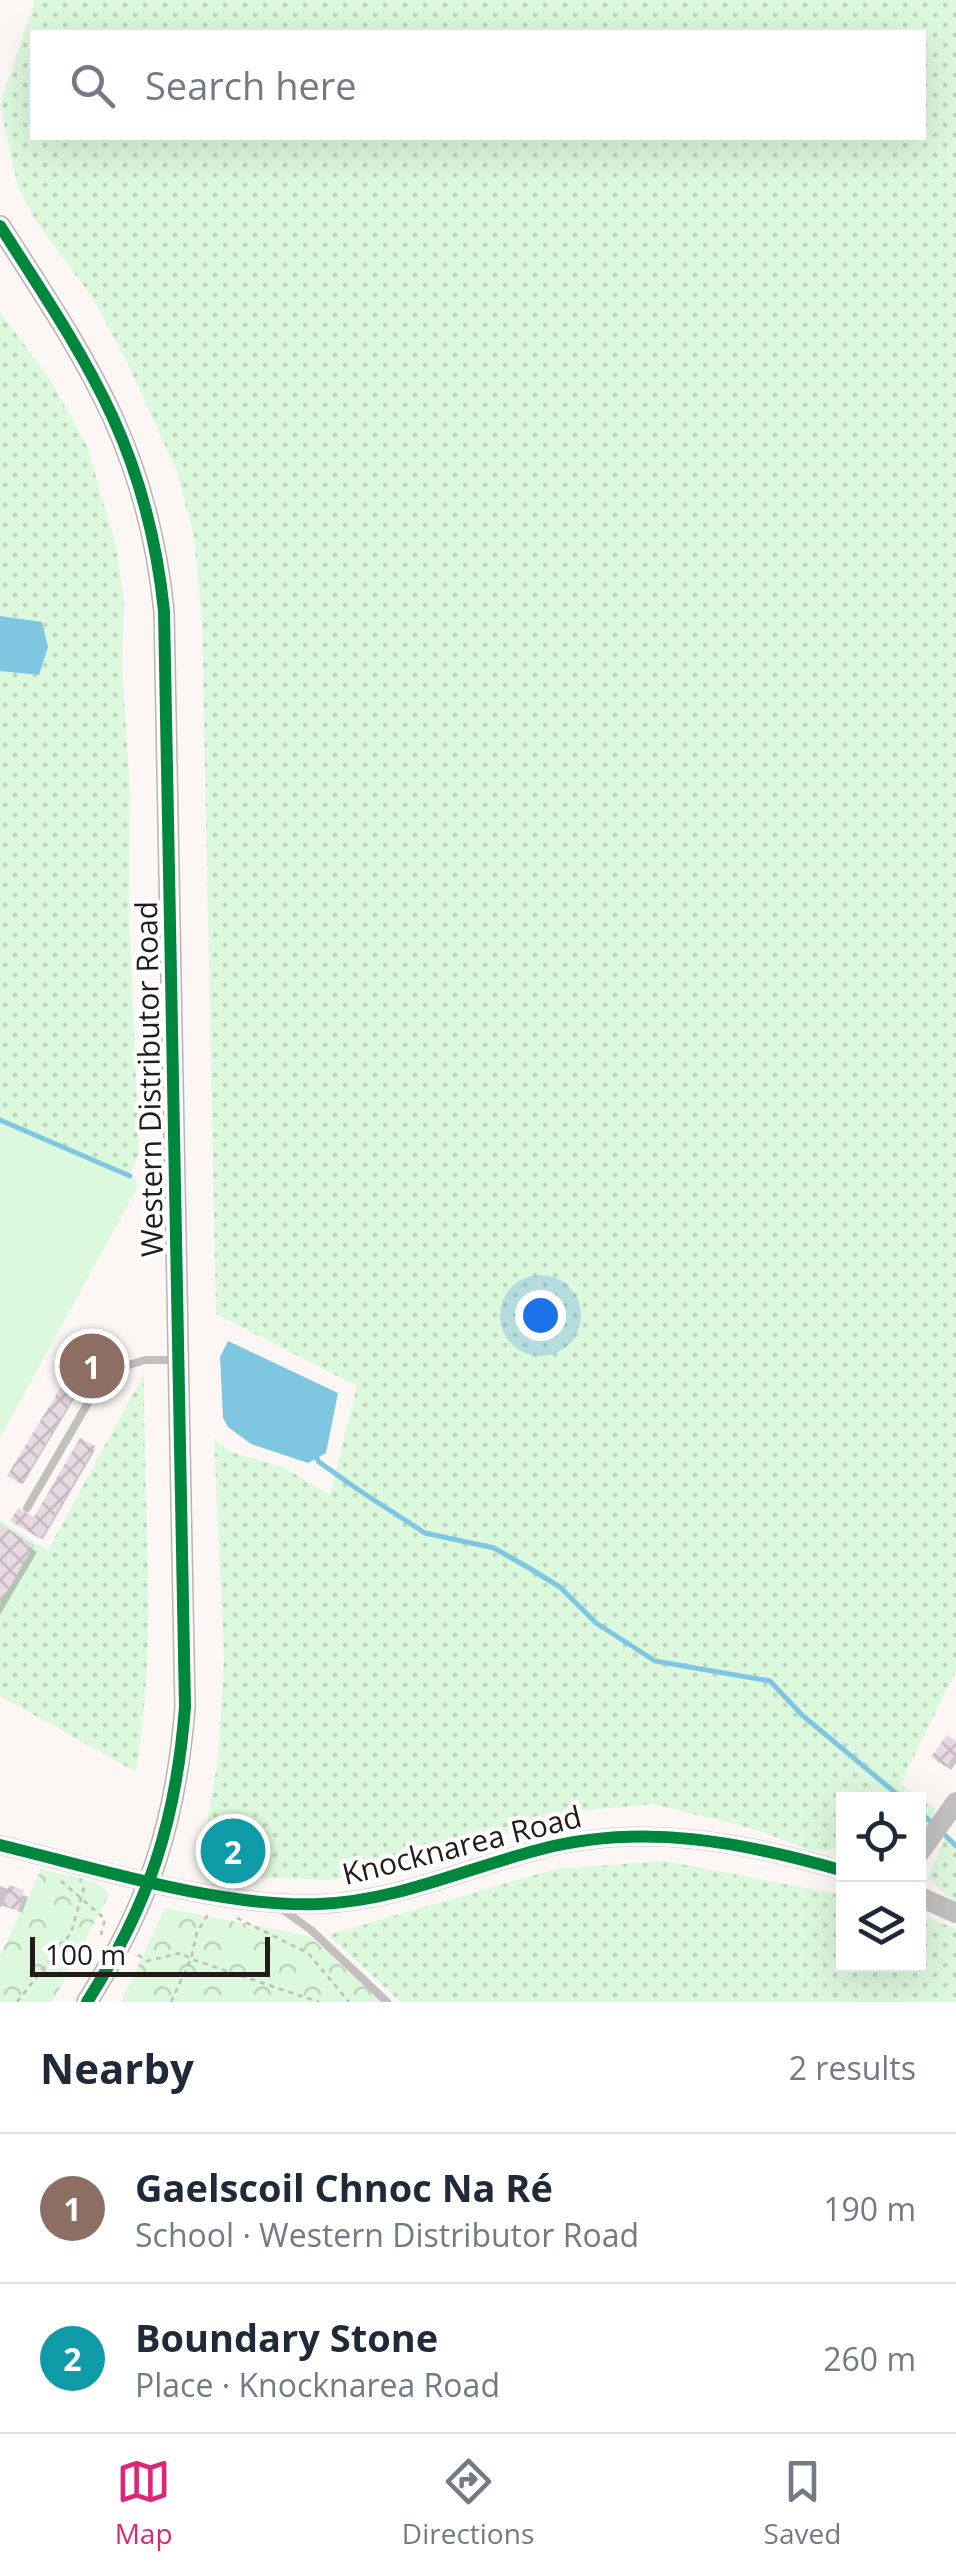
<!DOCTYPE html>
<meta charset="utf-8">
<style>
:root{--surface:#fff;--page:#f6f6f7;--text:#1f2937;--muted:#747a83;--line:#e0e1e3;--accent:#db2777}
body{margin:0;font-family:"Open Sans",sans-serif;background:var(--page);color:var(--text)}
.controls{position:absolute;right:30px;bottom:30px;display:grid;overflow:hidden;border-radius:0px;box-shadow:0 10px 40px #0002}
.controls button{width:90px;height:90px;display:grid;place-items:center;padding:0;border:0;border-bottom:2px solid var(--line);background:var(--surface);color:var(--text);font:50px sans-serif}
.scale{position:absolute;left:30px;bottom:25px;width:240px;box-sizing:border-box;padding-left:10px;border:5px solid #231b18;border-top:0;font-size:28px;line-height:35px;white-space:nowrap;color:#231b18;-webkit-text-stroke:8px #fff;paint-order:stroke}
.you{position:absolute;left:540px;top:1315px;width:35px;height:35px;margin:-25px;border:8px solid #fff;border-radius:50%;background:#1a73e8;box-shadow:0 0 0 15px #1a73e833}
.badge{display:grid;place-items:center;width:65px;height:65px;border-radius:50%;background:var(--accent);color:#fff;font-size:32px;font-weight:700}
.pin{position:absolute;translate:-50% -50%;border:5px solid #fff;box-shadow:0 2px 10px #0006}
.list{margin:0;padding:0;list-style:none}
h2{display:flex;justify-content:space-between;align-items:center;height:130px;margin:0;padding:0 40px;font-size:42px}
h2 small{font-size:32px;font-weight:400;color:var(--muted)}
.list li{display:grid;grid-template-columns:65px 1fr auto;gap:30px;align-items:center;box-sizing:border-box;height:150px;padding:0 40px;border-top:2px solid var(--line)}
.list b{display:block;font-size:38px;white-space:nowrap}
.list p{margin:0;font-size:32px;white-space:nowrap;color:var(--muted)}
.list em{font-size:32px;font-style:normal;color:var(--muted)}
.icon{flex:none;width:55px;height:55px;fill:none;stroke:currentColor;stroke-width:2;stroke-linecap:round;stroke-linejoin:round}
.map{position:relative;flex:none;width:956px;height:2002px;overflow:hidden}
.search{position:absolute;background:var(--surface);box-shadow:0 10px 40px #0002;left:30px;right:30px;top:30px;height:110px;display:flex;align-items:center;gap:25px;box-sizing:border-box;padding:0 35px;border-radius:0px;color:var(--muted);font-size:38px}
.sheet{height:430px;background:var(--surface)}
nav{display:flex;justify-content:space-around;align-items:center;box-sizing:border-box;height:140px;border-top:2px solid var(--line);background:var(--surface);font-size:28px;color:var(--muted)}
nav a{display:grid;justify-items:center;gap:5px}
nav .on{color:var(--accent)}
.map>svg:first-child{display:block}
.grass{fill:url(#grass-dots);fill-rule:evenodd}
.park{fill:url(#park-crowns)}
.pitch{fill:#dcf8dd}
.water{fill:#7fc7e1}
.shadow{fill:#0003}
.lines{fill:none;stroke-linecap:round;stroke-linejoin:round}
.stream{stroke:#7fc7e1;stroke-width:5}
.building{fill:url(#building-cross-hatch)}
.path{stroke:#bfbcbb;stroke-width:2.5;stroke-dasharray:5 5;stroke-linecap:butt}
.service{stroke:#c2bfbf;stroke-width:8}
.tertiary{stroke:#c2bfbf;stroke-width:20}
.secondary{stroke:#b8b3b4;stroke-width:22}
.cycleway-casing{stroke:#fff;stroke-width:19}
.cycleway{stroke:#00873e;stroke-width:12}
.labels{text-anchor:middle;stroke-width:9;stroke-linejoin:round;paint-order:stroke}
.street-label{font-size:30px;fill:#231b18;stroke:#fff}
</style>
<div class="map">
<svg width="956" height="2002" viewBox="0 0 956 2002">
<defs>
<pattern id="grass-dots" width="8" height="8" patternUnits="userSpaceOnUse" patternTransform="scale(2.5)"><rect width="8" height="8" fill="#dcf8dd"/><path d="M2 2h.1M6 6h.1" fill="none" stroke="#bcd4bd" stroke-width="1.8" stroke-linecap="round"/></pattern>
<pattern id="park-crowns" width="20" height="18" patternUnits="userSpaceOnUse" patternTransform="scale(2.5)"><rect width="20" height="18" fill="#dcf8dd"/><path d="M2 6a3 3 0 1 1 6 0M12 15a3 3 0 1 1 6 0" fill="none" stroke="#bcd4bd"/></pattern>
<pattern id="building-cross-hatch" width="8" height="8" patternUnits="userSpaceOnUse" patternTransform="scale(2.5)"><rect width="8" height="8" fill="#e7d8e2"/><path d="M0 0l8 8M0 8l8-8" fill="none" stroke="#c6b9c1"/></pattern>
</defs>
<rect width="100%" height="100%" fill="#fcf7f5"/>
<g class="grass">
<path d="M35 0H956V1671L900 1784 936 1809 919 1838 918 1800H844L843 1849 812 1851 754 1829 653 1804 578 1811 405 1865 329 1880 240 1877 228 1868 215 1847 203 1848 218 1758 224 1657 214 1438 230 1452 283 1467 330 1495 357 1386 216 1314 202 622 194 537 177 472 130 368 92 297 37 223 18 187 0 105ZM32 32H924V138H32Z"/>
<polygon points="0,312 49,378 87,446 116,546 124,601 122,667 130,793 129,913 139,1153 130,1176 0,1120"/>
<path d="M144 1374C143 1507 158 1641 136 1772L0 1696V1626L48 1550Z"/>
<polygon points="946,1836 956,1846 956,1904 928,1878"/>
<polygon points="665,1861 843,1895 844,1964 918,1964 919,1914 956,1929 956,2002 401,2002 328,1935 555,1869"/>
</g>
<g class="park">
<path d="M42 1868C62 1879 98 1874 109 1895L52 2002H0V1956Z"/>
<polygon points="165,1908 309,1936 382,2002 121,2002"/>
</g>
<g class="pitch">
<polygon points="0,1120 136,1178 137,1188 0,1438"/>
<polygon points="0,1520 48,1551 0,1626"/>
</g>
<g class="water">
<polygon points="0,616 42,622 48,647 39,675 0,671"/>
<polygon points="228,1341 338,1393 326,1453 308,1463 251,1444 228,1427 223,1418 220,1357"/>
</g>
<g class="shadow">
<polygon points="70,1376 83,1384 23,1484 11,1477"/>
<polygon points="81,1441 95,1450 43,1539 13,1521 35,1521"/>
<polygon points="0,1527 37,1552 0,1615"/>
<polygon points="956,1744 956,1763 951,1770 939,1761"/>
<polygon points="0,1886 28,1897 22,1913 4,1904 0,1908"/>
</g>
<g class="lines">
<g class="stream">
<polyline points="0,1120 130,1176"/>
<polyline points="314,1453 319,1462 360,1491 425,1533 494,1548 529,1568 560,1587 596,1623 655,1661 770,1681 802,1715 904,1800"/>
<polyline points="918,1811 930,1821"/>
<polyline points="946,1836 956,1846"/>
</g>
</g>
<g class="building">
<polygon points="70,1372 83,1381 21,1484 7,1476"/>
<polygon points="80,1438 95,1446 41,1539 10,1521 18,1508 34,1517"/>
<polygon points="0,1524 34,1545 0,1604"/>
<polygon points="947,1735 956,1741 956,1753 946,1767 931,1757"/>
<polygon points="9,1885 24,1890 18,1911 3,1906"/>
</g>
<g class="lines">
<g class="path">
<polyline points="61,1881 105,1919 101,1935"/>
<polyline points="237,1918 308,1953 349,2002"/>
<polyline points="138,1955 147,1961 181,1953 191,1959 197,1932 209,1913"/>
<polyline points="17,2002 71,1933 85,1884"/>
<polyline points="171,2002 191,1959 319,2002"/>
</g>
<g class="service">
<polyline points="27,1508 106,1372 145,1360 173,1360"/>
<polyline points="282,1909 311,1930 387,2002"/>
</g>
<g class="tertiary">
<path d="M0 1845C95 1868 222 1908 319 1904 397 1901 464 1869 538 1850 642 1822 743 1842 844 1871"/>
<polyline points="918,1855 956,1802"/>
<polyline points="918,1896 956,1913"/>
</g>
<path class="secondary" d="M0 226C86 360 147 446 164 611L185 1707C176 1823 149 1904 87 2002"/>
<defs>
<g id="cycleway">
<path d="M0 226C86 360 147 446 164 611L185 1707C176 1823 149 1904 87 2002"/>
<path d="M0 1845C95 1868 222 1908 319 1904 397 1901 464 1869 538 1850 642 1822 743 1842 844 1871"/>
</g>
</defs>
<use href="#cycleway" class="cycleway-casing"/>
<use href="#cycleway" class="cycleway"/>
</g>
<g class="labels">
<g class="street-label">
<text transform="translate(150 1079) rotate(-91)" y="10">Western Distributor Road</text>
<text transform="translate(462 1846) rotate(-14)" y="10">Knocknarea Road</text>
</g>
</g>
</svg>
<div class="controls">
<button><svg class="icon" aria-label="locate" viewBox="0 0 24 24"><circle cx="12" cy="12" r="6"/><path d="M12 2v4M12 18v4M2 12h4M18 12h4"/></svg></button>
<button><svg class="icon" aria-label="layers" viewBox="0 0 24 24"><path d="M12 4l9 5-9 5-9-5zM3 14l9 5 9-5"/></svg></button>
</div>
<div class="scale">100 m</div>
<div class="you"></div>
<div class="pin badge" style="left:92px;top:1366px;background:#8d6e63">1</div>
<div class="pin badge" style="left:233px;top:1851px;background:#0f9aa8">2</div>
<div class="search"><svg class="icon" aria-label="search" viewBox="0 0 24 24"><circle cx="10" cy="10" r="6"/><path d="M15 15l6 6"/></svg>Search here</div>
</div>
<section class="sheet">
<h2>Nearby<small>2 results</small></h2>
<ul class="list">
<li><span class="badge" style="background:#8d6e63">1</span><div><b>Gaelscoil Chnoc Na Ré</b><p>School · Western Distributor Road</p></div><em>190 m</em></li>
<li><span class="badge" style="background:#0f9aa8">2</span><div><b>Boundary Stone</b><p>Place · Knocknarea Road</p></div><em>260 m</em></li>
</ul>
</section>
<nav>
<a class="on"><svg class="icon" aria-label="map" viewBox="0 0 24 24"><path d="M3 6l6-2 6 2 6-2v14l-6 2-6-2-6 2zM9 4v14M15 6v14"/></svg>Map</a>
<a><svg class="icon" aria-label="directions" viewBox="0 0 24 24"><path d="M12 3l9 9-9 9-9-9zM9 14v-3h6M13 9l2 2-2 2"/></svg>Directions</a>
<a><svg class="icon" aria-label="saved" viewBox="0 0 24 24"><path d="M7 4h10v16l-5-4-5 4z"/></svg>Saved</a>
</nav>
